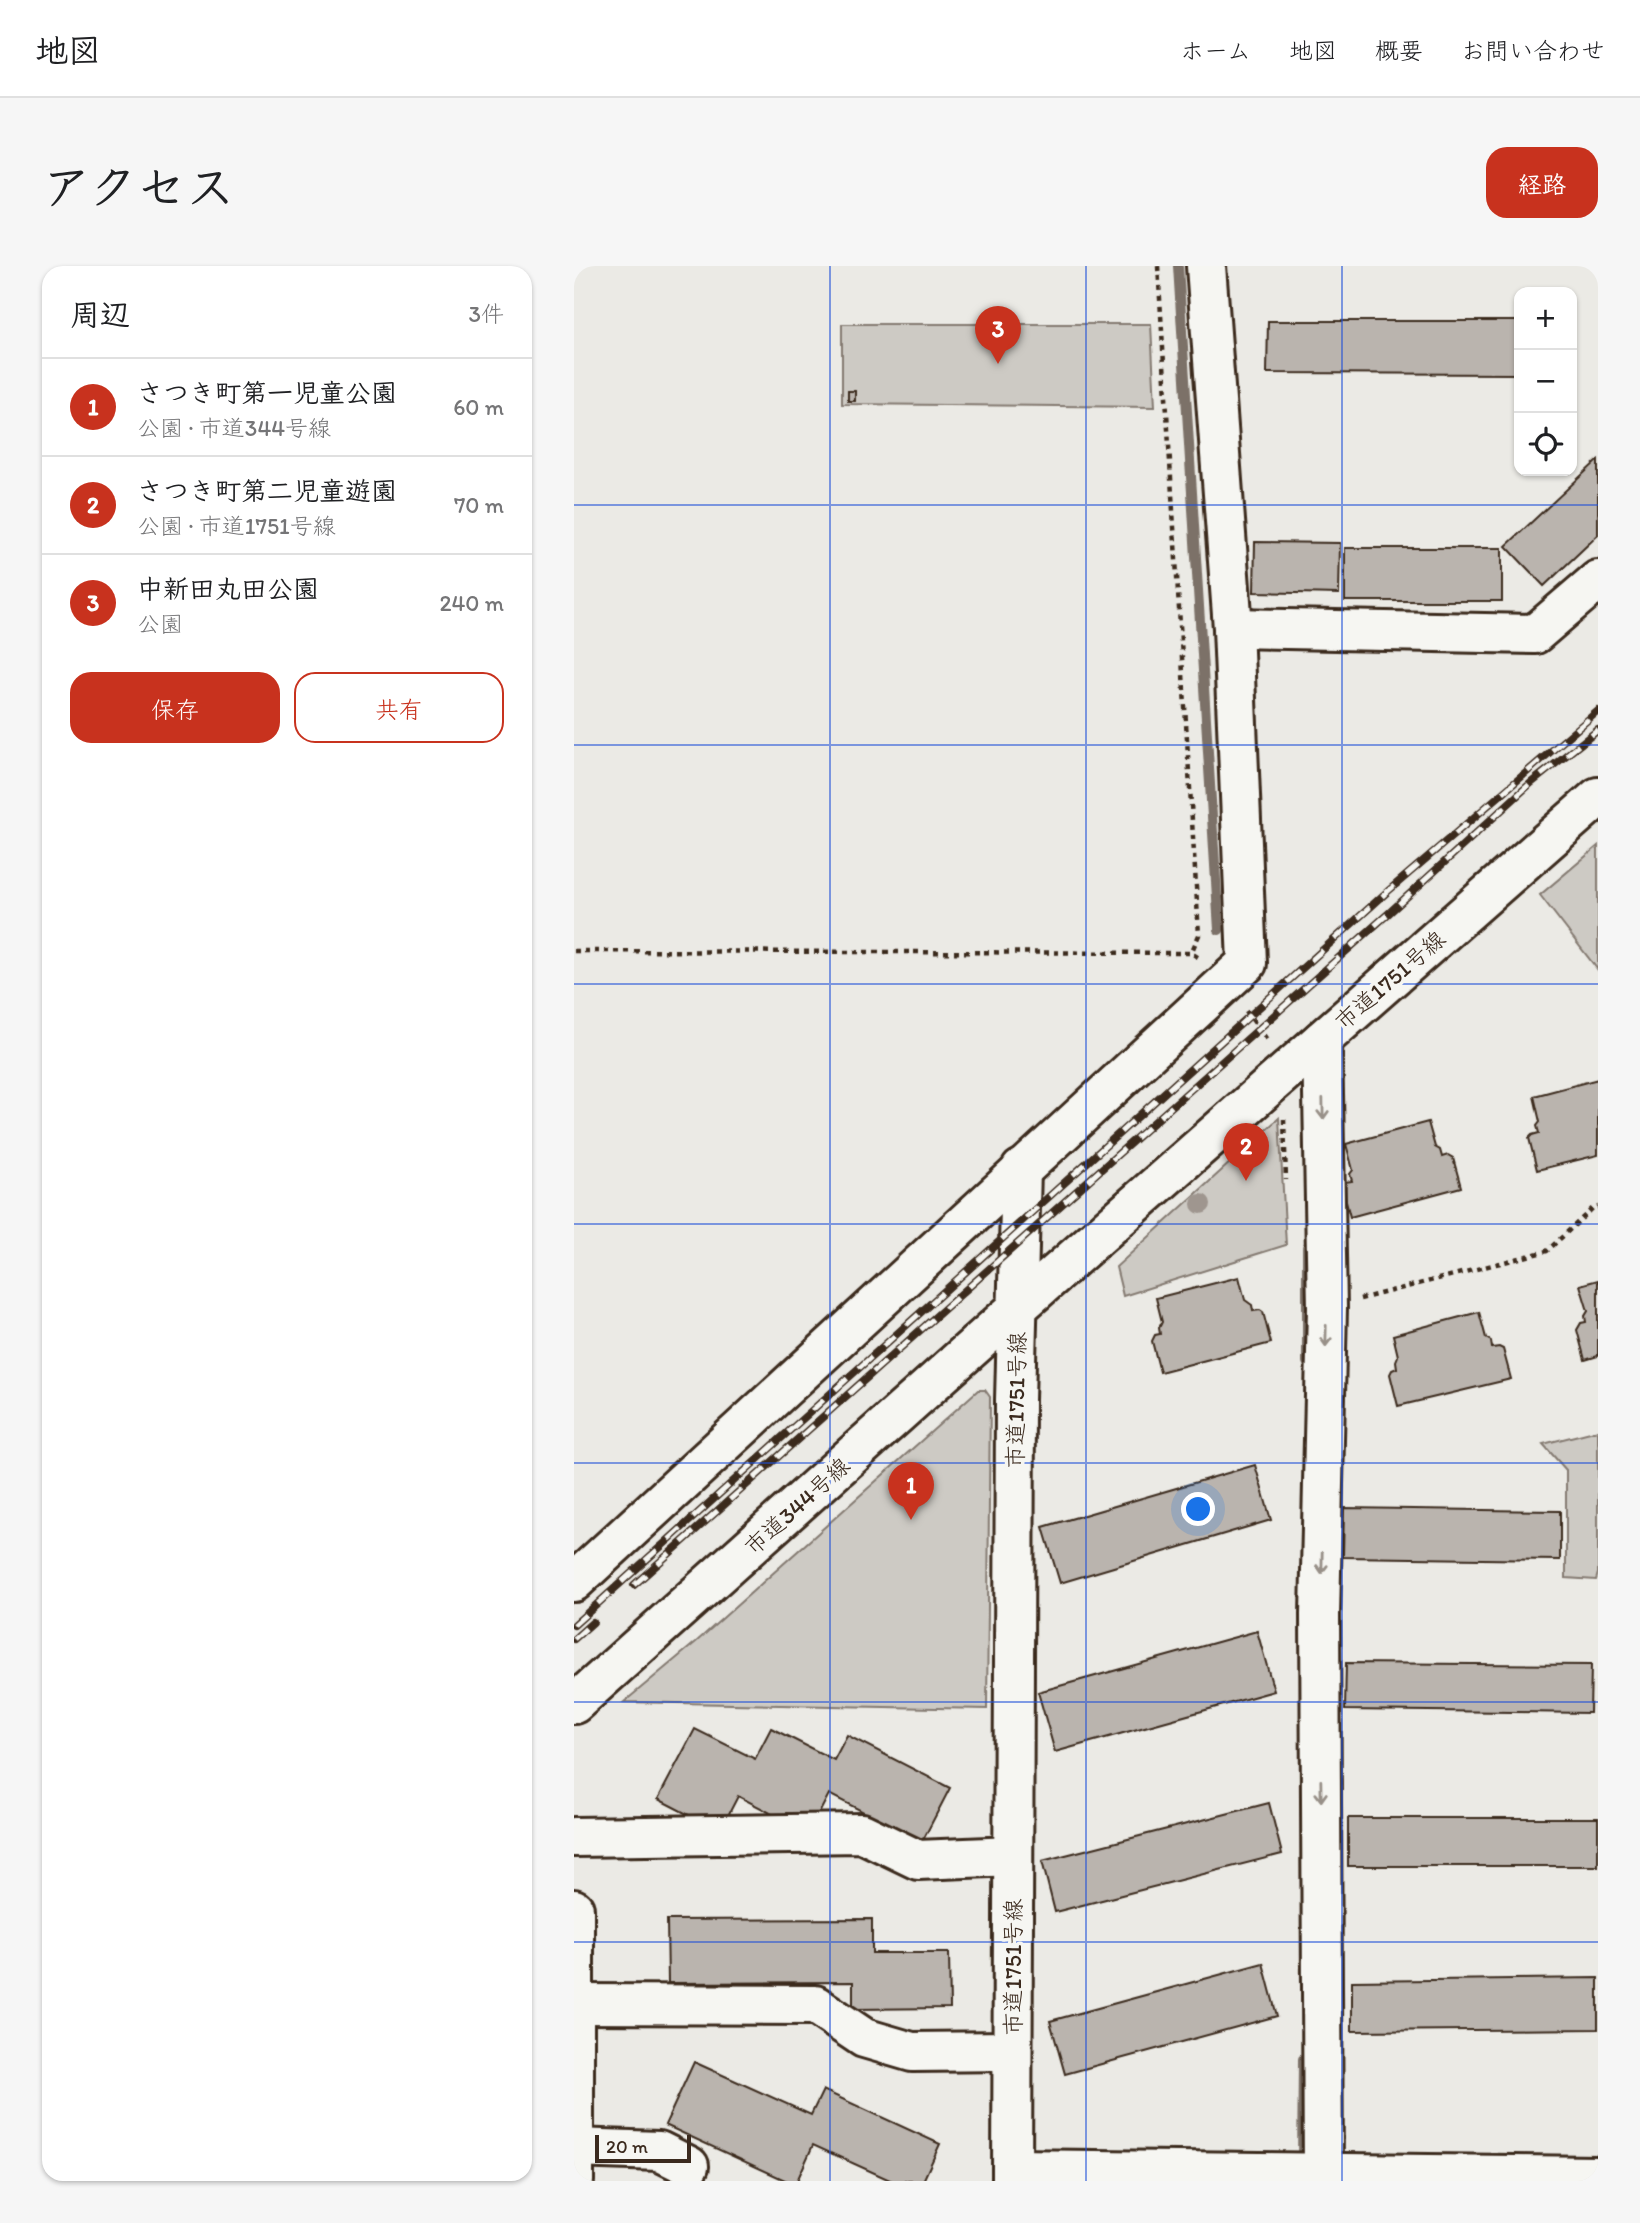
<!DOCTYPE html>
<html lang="ja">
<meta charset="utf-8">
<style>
:root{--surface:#fff;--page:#f6f6f6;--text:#202124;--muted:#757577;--line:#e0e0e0;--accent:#c8321e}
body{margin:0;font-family:Itim,"Klee One",sans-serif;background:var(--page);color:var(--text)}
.controls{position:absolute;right:21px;top:21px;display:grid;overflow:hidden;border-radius:14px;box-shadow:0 2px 5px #0004}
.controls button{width:63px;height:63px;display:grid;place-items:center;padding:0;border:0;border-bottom:2px solid var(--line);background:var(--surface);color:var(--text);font:35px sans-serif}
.scale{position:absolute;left:21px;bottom:18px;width:96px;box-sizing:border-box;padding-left:7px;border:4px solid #3b2a1e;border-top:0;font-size:19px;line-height:24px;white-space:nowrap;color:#3b2a1e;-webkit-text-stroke:5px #f6f6f2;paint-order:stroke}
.you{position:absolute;left:625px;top:1244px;width:24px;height:24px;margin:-18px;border:5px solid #fff;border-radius:50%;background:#1a73e8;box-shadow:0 0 0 10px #1a73e833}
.badge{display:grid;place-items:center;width:46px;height:46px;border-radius:50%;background:var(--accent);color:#fff;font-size:23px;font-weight:700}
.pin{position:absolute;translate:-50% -58px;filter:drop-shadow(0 2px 4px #0008)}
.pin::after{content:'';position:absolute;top:37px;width:24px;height:21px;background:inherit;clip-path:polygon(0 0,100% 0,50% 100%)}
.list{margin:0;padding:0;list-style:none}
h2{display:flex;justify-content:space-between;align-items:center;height:91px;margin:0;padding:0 28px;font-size:30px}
h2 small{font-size:23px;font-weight:400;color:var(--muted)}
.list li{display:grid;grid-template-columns:46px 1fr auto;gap:21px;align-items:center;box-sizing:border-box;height:98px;padding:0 28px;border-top:2px solid var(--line)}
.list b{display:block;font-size:26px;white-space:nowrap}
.list p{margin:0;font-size:23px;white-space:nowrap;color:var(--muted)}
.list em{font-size:23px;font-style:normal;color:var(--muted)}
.actions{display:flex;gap:14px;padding:21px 28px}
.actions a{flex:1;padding:16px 0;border:2px solid var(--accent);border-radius:21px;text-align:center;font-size:24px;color:var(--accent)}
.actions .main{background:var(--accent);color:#fff}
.icon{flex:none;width:38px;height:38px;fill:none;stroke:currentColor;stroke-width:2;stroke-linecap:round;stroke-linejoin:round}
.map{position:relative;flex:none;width:1024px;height:1915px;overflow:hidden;border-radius:21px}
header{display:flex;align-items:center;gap:42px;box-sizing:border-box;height:98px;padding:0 35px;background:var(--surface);border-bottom:2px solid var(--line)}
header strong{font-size:33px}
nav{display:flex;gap:38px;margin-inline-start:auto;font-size:24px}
.intro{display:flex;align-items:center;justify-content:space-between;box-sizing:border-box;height:168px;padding:0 42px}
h1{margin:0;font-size:49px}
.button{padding:18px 32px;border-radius:21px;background:var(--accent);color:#fff;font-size:24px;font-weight:700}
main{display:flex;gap:42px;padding:0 42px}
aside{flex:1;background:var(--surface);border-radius:21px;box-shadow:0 2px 5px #0004}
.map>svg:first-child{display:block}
.green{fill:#cdcac4;stroke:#847a71;stroke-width:2}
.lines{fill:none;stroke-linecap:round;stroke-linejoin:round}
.stream{stroke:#7c7167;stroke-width:10}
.building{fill:#bab4ae;stroke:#3b2a1e;stroke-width:2}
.minor-casing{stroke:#3b2a1e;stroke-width:44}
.path{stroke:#3b2a1e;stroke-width:4.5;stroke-dasharray:5 5;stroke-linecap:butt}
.minor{stroke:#f6f6f2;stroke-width:38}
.rail-casing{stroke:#3b2a1e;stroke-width:8}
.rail{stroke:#f6f6f2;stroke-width:5;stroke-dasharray:16;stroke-linecap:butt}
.tree{fill:#9f968f}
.oneway{stroke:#989088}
.grid{fill:none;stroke:#1d4ed8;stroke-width:2;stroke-opacity:0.55}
.labels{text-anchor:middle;stroke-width:7;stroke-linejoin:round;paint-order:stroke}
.street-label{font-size:23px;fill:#3b2a1e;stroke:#f6f6f2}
</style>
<header>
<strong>地図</strong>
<nav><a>ホーム</a><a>地図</a><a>概要</a><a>お問い合わせ</a></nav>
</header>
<div class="intro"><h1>アクセス</h1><a class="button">経路</a></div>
<main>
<aside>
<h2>周辺<small>3件</small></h2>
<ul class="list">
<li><span class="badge">1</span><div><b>さつき町第一児童公園</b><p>公園 · 市道344号線</p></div><em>60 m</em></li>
<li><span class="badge">2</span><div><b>さつき町第二児童遊園</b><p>公園 · 市道1751号線</p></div><em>70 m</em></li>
<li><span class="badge">3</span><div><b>中新田丸田公園</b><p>公園</p></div><em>240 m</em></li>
</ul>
<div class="actions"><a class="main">保存</a><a>共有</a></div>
</aside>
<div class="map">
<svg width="1024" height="1915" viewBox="0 0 1024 1915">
<rect width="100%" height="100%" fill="#ebeae5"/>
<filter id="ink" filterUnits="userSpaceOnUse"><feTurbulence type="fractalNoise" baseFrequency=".0143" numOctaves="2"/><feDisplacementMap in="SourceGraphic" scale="14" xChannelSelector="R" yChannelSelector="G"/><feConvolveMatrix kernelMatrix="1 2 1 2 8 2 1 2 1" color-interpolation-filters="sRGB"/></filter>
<g filter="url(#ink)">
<g class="green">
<polygon points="268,58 577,58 581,141 268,138"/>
<polygon points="1024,580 1024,704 966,629"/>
<polygon points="705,852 712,979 549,1030 542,1001"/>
<polygon points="404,1124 411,1124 416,1131 413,1443 50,1436 122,1376"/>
<polygon points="1024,1164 1024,1307 1022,1314 992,1312 992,1204 969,1178"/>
</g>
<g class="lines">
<g class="stream">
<polyline points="604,0 645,664"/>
<polyline points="733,1096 733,981"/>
<polyline points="728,1900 729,1793"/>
</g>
</g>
<g class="building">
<polygon points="694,55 945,55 945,108 693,107"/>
<rect x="274" y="125" width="7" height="10"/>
<polygon points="1024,194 1024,269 970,320 932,280"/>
<polygon points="681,276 766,277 765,328 680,326"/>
<rect x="771" y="282" width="157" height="53"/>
<polygon points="1024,813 1024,889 963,904 955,872 958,869 965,867 963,860 966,856 960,830"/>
<polygon points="854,856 861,881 866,884 868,891 874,889 879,892 887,921 776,951 768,920 771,916 778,915 776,908 779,904 772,878"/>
<polygon points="665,1011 671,1034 678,1039 679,1045 686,1044 689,1046 697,1077 586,1106 578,1075 581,1069 586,1068 585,1062 588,1056 582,1032"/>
<polygon points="1024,1014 1024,1090 1011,1094 1003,1064 1007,1057 1012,1056 1011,1050 1014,1045 1006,1019"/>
<polygon points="905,1046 912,1072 917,1075 918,1082 925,1081 929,1083 937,1113 824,1140 816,1108 818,1104 823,1102 822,1095 824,1090 819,1069"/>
<polygon points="681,1199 697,1254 486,1317 469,1261"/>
<polygon points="770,1242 986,1245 986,1294 769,1291"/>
<polygon points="683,1365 700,1425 481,1486 464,1426"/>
<polygon points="772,1397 1017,1399 1016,1447 771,1444"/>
<polygon points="197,1462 260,1494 273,1469 376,1522 348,1576 255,1528 235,1567 164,1530 146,1565 84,1533 121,1463 181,1493"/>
<polygon points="695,1537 708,1588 481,1646 468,1595"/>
<rect x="774" y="1552" width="250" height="48"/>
<polygon points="298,1653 298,1687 375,1687 376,1742 279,1743 279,1716 94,1717 93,1654"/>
<polygon points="689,1697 703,1750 491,1808 476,1755"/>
<polygon points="1024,1712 1024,1763 778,1765 778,1715"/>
<polygon points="120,1796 237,1849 249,1824 366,1878 349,1915 318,1915 239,1879 223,1915 213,1915 91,1859"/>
</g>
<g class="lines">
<defs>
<g id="minor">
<polyline points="659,362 961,368 1024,314"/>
<polyline points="748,774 753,1042 746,1349 749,1907"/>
<polyline points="0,1316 673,697 659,362 632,0"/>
<polyline points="0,1438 444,1041 1024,531"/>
<polyline points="0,1571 288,1567 344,1594 439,1590"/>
<polyline points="0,1643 0,1915"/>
<polyline points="0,1738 241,1739 290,1772 338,1786 438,1785"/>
<polyline points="0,1882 85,1885 115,1900"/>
<polyline points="438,1903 1024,1910"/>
<polyline points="438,1915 441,1134 447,903"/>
</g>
</defs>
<use href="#minor" class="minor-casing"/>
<g class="path">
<polyline points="584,0 625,669 617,687"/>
<polyline points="0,685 617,687 627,693"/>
<polyline points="672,745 694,775"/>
<polyline points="710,853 712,914"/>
<polyline points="786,1033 973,985 1019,942 1024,941"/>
</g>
<use href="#minor" class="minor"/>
<defs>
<g id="rail">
<polyline points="60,1319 815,647 957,517 1024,464"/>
<polyline points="0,1359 813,626 1024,445"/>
<polyline points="0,1373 19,1356"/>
</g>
</defs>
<use href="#rail" class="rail-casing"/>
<use href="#rail" class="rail"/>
</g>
<circle class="tree" cx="627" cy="938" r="10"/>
<defs><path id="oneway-shaft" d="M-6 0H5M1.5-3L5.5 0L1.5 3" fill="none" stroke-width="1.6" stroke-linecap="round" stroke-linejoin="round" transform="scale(1.75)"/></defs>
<g class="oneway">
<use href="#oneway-shaft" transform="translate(749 843) rotate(89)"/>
<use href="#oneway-shaft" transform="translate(752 1070) rotate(91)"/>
<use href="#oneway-shaft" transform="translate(748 1297) rotate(91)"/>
<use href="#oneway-shaft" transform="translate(747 1525) rotate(89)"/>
</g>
</g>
<path class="grid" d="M256 0V1915M512 0V1915M768 0V1915M0 239H1024M0 479H1024M0 718H1024M0 958H1024M0 1197H1024M0 1436H1024M0 1676H1024"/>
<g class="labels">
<g class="street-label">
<text transform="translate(816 714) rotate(-41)" y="8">市道1751号線</text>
<text transform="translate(442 1134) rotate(-89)" y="8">市道1751号線</text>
<text transform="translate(223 1240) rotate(-42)" y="8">市道344号線</text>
<text transform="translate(439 1701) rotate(-90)" y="8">市道1751号線</text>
</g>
</g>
</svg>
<div class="controls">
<button>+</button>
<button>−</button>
<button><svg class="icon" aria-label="locate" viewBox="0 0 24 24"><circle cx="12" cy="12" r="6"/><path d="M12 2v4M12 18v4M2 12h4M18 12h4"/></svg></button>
</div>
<div class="scale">20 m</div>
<div class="you"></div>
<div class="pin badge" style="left:337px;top:1254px">1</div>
<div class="pin badge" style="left:672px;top:915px">2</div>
<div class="pin badge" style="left:424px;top:98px">3</div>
</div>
</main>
